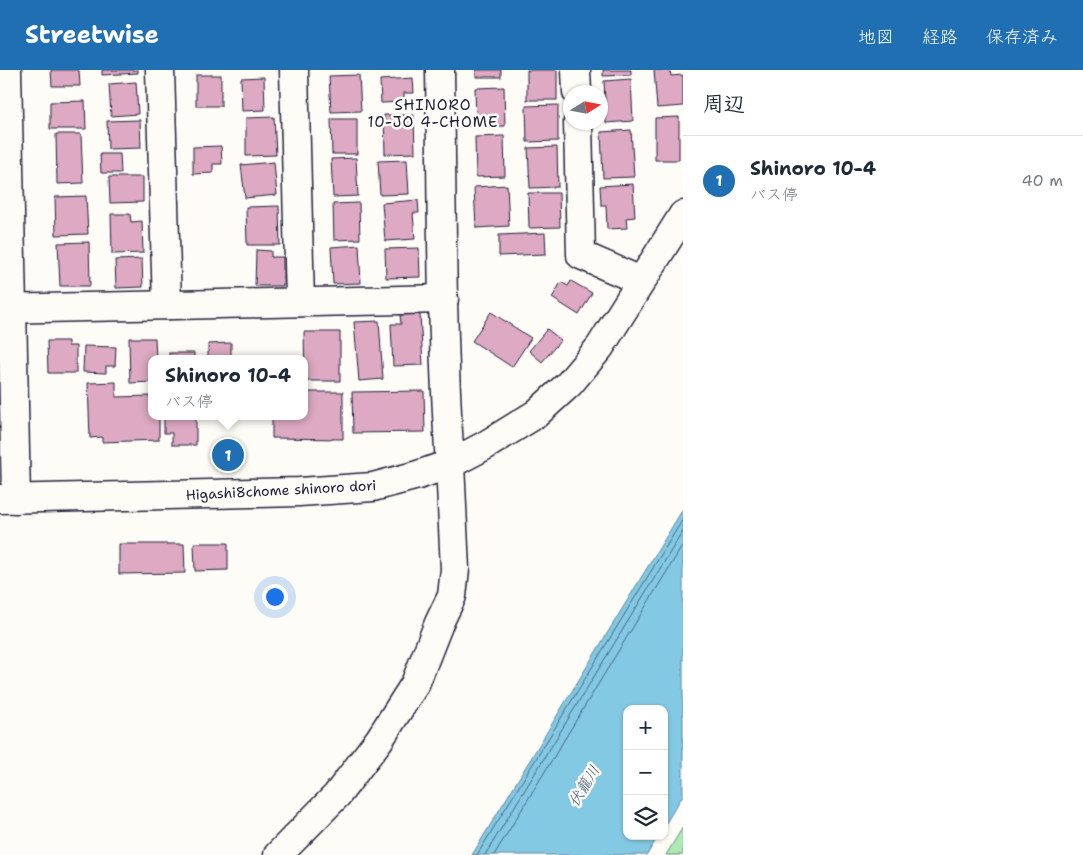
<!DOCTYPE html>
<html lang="ja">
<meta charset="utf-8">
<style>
:root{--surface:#fff;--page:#f2f2f3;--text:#1f2937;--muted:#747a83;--line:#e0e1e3;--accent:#1f6fb2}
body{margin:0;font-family:"Shantell Sans","Klee One",sans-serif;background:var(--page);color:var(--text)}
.controls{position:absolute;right:15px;bottom:15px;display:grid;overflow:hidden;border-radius:10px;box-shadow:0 1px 4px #0004}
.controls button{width:45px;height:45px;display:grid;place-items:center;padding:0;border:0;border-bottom:1px solid var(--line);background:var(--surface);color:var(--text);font:25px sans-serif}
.compass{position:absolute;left:563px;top:15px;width:45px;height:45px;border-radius:50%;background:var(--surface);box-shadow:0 1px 4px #0004;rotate:79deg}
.you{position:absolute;left:274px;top:526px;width:18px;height:18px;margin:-12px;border:4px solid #fff;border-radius:50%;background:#1a73e8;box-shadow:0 0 0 8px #1a73e833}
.badge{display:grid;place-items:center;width:32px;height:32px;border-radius:50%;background:var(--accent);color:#fff;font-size:16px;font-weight:700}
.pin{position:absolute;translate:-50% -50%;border:2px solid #fff;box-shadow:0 1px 5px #0006}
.popup{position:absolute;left:148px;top:285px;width:160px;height:65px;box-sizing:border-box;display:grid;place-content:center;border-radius:10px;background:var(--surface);filter:drop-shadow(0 1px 4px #0005);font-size:16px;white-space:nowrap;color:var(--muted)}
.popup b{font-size:19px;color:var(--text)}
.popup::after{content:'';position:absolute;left:50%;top:100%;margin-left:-10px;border:10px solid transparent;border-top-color:var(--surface)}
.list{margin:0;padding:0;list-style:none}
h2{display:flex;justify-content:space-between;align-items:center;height:65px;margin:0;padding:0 20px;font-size:21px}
h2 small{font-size:16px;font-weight:400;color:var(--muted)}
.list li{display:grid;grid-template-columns:32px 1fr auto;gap:15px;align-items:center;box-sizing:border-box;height:90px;padding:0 20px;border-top:1px solid var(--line)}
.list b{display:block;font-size:19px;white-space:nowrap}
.list p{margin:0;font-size:16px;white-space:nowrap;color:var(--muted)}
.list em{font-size:16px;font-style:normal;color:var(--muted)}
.icon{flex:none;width:28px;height:28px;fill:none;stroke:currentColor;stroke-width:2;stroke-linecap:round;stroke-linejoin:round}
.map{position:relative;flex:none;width:683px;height:785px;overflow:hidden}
header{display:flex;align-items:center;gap:30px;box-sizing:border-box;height:70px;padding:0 25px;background:var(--accent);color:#fff}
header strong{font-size:24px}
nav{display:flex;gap:28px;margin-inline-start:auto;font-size:18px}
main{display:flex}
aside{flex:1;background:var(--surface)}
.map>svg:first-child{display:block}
.park{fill:#abecb5;stroke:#668778}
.water{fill:#83c9e4;stroke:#5c86a0}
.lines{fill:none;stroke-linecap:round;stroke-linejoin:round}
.shore{stroke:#49657f;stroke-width:1}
.building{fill:#dda9c3;stroke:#22223b}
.minor-casing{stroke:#22223b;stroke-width:31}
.major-casing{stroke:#22223b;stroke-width:31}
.minor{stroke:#fdfcf7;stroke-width:28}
.major{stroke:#fdfcf7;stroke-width:28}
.labels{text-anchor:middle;stroke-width:5;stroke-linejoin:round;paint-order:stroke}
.street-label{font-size:14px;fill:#22223b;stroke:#fdfcf7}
.neighbourhood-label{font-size:15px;letter-spacing:1px;fill:#22223b;stroke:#fdfcf7}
.water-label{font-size:15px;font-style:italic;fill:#445c76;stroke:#fdfcf7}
</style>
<header>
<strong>Streetwise</strong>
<nav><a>地図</a><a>経路</a><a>保存済み</a></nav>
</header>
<main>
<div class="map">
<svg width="683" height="785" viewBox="0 0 683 785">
<rect width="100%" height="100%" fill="#fdfcf7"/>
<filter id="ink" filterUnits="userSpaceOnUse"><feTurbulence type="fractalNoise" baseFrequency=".02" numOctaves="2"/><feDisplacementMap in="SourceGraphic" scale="10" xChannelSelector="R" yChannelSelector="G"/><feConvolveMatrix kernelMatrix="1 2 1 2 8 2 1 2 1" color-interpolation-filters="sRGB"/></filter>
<g filter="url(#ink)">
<polygon class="park" points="683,757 683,785 666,785"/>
<polygon class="water" points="683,439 683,725 664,756 664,639 627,639 627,766 658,766 647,785 472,785"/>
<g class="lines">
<g class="shore">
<polyline points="477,785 683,449"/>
<polyline points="485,785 683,461"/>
<polyline points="494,785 683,475"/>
</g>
</g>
<g class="building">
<polygon points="51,0 79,0 80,16 52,16"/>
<polygon points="102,0 138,0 138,3 102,5"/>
<rect x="476" y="0" width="25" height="7"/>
<rect x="527" y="0" width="30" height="30"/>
<polygon points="603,0 631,0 631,5 603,6"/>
<polygon points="654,0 670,0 671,6 683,5 683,36 657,38"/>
<rect x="196" y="5" width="25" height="31"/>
<polygon points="359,5 361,41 331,42 329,6"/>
<polygon points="264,7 265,40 242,41 241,8"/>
<polygon points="413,8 414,23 404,23 404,32 381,33 380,10"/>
<polygon points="631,9 633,51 606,53 604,11"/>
<polygon points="136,12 138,44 111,46 109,14"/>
<polygon points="504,17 505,56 476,57 475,18"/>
<polygon points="85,31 86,59 50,59 50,32"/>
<polygon points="558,35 558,71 527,72 526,36"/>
<polygon points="384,45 414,45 415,83 385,84"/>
<polygon points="274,47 276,85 246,86 246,48"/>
<polygon points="679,47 679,90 655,90 655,48"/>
<polygon points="331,49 357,49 357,84 332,84"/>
<polygon points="140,50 141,78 108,79 107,51"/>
<polygon points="631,60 634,107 603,108 601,62"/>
<polygon points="56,64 81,64 83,113 57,114"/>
<polygon points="504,66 505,106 476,107 475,67"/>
<polygon points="221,76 222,94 213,94 213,103 193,104 193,77"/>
<polygon points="557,77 558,117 530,118 528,78"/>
<polygon points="100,84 120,84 121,103 101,103"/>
<polygon points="356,88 358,126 333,127 331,89"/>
<polygon points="407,90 409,124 380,125 378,91"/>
<polygon points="274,92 277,125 245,128 241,95"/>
<polygon points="109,107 143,107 143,132 110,133"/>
<polygon points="633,114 635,147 626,148 627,158 607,159 606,135 601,135 600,116"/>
<polygon points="507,115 509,156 476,158 474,117"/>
<polygon points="528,123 559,123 560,157 529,158"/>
<polygon points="86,126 88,164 56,165 55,127"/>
<polygon points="418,130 419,143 413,143 415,169 385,171 382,133"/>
<polygon points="359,133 360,169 334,170 333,134"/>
<polygon points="279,136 280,175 247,175 246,137"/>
<polygon points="111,144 130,144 131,152 142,151 143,183 112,184"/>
<polygon points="545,163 546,184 499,186 499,165"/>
<polygon points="89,172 90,216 60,216 58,173"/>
<polygon points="359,175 361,213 333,214 331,177"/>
<polygon points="419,178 420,207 386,208 385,179"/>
<polygon points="256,180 271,181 271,187 283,187 283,216 255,216"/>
<polygon points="142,189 143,217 116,218 115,190"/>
<polygon points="571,211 592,223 579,245 552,228 561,212 568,216"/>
<polygon points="491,242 531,268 512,297 472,271"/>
<polygon points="420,244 423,295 393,296 391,254 401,254 400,245"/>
<polygon points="379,251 383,309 359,311 354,252"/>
<polygon points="547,259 561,270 542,292 529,281"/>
<polygon points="304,262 340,262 340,311 305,311"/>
<polygon points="129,268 155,268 156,289 152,289 152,312 130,313"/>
<polygon points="47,271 68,271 68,276 76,276 76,303 48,303"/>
<polygon points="231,273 231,289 208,289 208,274"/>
<polygon points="84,276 116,277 115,296 106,296 106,303 83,302"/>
<rect x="169" y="283" width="25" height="6"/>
<polygon points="116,312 116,327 152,326 152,346 159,346 159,370 102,372 102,367 90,368 88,313"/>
<polygon points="424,321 425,362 353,363 352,322"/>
<polygon points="304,322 343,322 343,369 272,368 272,346 304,346"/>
<polygon points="164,346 196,346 196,375 172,375 172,363 164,363"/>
<polygon points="194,473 228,473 228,500 195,501"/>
<polygon points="119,474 184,474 185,503 119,504"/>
</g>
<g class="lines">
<defs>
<g id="minor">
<polyline points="7,0 16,429"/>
<polyline points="160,0 167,235"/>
<polyline points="294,0 300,232"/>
<path d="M440 0C442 131 441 263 450 394"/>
<polyline points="576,0 577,22"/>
<polyline points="578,52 581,185 641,211"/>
<polyline points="0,239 444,229"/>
</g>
<g id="major">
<polyline points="0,429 299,422 373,417 418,405 450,394 486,375 536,344 569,314 600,277 683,145"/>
<polyline points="278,785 337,725 379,670 415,614 439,553 452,526 455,499 450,394"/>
</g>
</defs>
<use href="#minor" class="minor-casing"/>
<use href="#major" class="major-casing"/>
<use href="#minor" class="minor"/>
<use href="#major" class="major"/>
</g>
</g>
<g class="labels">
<g class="street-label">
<text transform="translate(281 420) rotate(-3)" y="5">Higashi8chome shinoro dori</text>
</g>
<g class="neighbourhood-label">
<text x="433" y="40">SHINORO<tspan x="433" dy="17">10-JO 4-CHOME</tspan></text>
</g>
<g class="water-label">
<text transform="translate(584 716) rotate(-59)" y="5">伏籠川</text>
</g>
</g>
</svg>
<div class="controls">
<button>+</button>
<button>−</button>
<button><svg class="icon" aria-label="layers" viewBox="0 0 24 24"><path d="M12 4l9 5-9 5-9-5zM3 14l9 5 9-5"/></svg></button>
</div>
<svg class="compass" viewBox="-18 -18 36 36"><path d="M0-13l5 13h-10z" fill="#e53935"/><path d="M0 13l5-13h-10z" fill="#747a83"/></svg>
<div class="you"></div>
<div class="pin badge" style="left:228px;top:385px">1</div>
<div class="popup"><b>Shinoro 10-4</b>バス停</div>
</div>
<aside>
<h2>周辺<small></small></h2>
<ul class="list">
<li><span class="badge">1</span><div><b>Shinoro 10-4</b><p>バス停</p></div><em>40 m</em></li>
</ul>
</aside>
</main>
